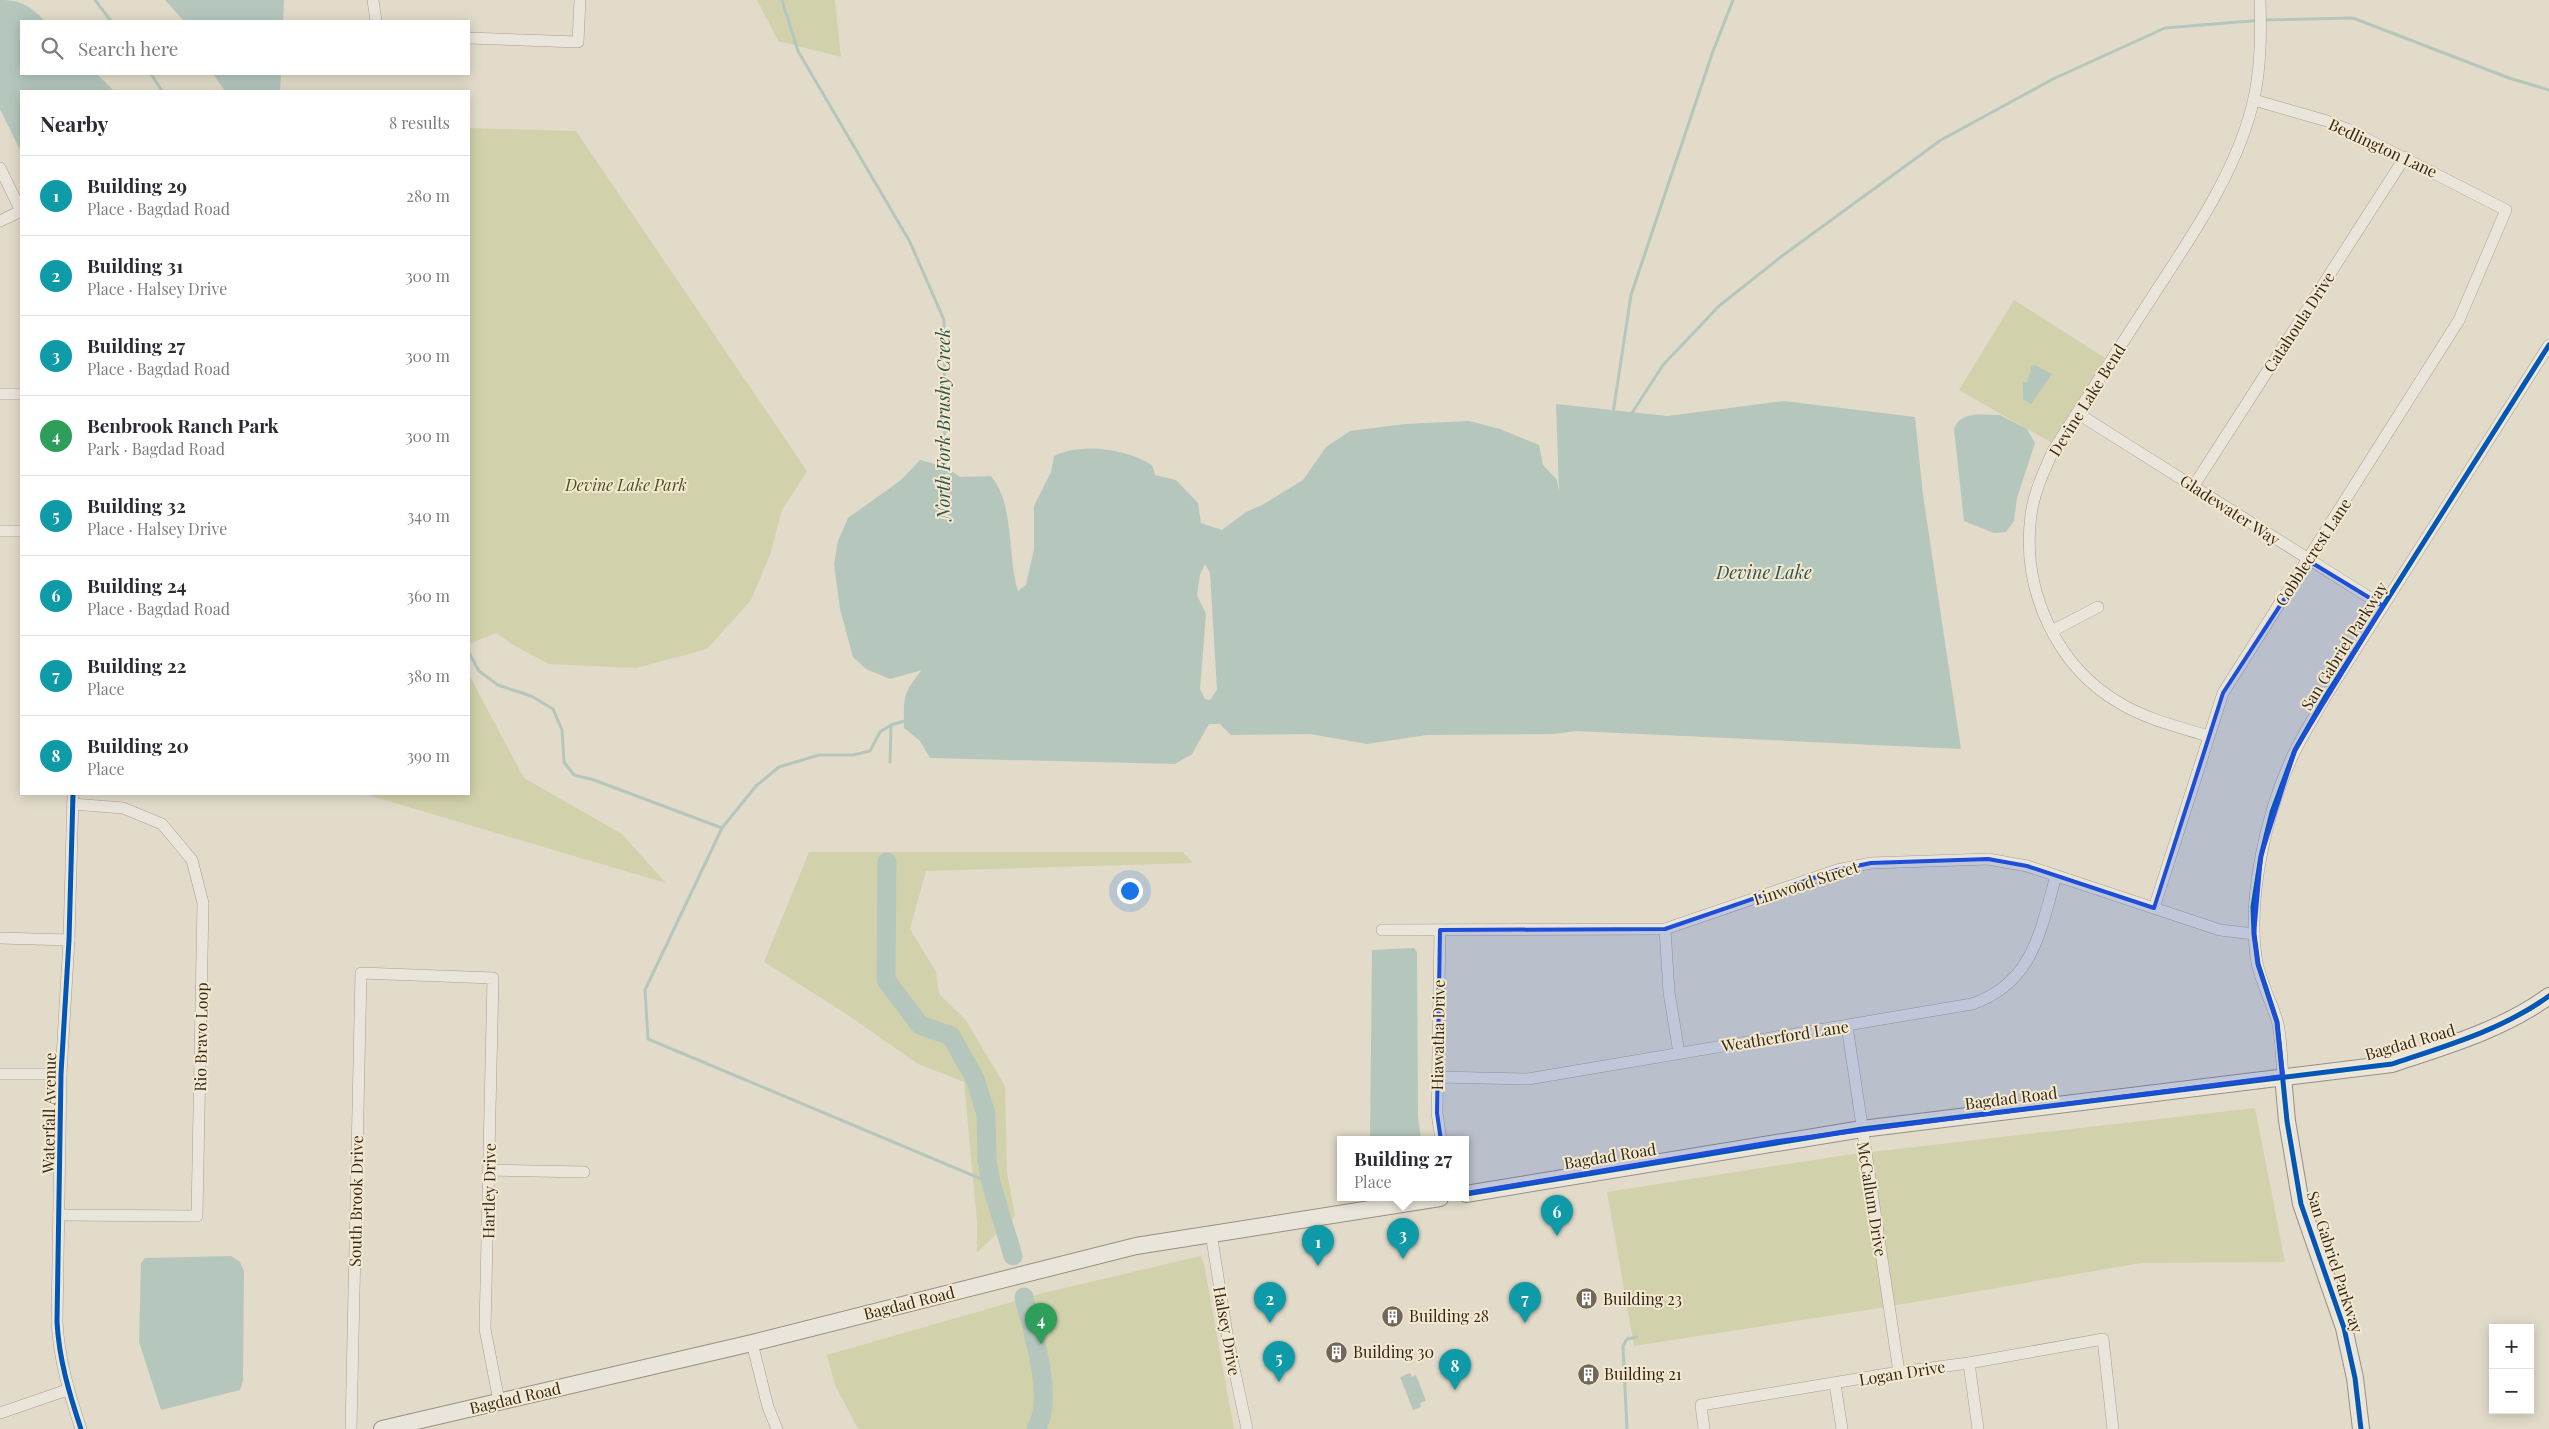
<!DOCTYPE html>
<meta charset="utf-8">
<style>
:root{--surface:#fff;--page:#f2f2f3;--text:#2b2b33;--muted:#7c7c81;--line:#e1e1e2;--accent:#716759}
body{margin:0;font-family:"Playfair Display",serif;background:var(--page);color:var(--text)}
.controls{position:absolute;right:15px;bottom:15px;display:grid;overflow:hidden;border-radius:0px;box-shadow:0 2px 12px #0003}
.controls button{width:45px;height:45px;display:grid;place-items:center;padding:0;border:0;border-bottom:1px solid var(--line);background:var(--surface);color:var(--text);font:25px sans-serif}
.you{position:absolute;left:1129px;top:890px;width:18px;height:18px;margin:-12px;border:4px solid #fff;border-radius:50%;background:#1a73e8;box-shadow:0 0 0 8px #1a73e833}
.badge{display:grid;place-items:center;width:32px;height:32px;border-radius:50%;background:var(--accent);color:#fff;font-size:16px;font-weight:700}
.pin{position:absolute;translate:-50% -41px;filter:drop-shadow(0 1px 2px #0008)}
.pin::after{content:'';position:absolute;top:26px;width:18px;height:15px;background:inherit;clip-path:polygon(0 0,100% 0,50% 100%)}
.popup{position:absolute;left:1337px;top:1136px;width:132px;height:65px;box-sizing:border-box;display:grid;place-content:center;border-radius:0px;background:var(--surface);filter:drop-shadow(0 1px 4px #0005);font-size:16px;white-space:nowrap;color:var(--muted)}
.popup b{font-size:19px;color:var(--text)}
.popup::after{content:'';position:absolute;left:50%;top:100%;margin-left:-10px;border:10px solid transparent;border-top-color:var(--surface)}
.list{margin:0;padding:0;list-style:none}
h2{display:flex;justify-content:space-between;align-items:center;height:65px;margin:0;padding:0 20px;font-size:21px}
h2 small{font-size:16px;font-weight:400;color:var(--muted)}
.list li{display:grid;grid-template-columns:32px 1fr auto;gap:15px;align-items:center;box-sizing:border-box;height:80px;padding:0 20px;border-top:1px solid var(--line)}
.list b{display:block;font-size:19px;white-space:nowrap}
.list p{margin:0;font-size:16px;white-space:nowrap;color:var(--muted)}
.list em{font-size:16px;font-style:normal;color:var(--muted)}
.icon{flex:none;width:28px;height:28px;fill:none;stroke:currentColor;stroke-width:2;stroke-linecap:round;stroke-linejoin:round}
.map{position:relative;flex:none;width:2549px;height:1429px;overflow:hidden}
.search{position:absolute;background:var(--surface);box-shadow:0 2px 12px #0003;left:20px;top:20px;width:450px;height:55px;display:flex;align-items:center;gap:12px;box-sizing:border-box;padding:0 18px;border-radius:0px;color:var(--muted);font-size:19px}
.panel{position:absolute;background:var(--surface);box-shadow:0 2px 12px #0003;left:20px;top:90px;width:450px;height:705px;border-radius:0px}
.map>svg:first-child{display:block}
.green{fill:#d1d1ac}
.water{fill:#b5c7bc;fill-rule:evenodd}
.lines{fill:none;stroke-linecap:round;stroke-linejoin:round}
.stream{stroke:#b5c7bc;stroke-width:3}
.river{stroke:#b5c7bc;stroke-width:19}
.street-casing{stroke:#a79f93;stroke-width:12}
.secondary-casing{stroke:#968f84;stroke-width:18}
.street{stroke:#eae5db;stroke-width:11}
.secondary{stroke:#eae5db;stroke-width:16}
.cycleway-casing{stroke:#f4e9cf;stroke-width:8}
.cycleway{stroke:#0057b8;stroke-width:5}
.marked{fill:#1d4ed8;fill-opacity:0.2;stroke:#1d4ed8;stroke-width:4;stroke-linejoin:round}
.labels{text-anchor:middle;stroke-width:4;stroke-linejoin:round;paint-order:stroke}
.street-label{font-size:16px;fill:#34281c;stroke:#f4e9cf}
.park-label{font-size:16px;font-style:italic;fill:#455024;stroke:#f4e9cf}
.poi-label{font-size:16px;fill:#34281c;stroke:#f4e9cf;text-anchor:start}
.water-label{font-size:18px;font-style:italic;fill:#2c5451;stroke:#f4e9cf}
</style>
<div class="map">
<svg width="2549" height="1429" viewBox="0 0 2549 1429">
<rect width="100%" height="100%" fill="#e2dbca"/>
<g class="green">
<polygon points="757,0 835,0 841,57 778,41"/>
<polygon points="469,128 576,131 807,471 782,510 770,555 751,600 707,649 636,668 549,664 515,646 496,633 469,644"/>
<polygon points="2014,300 2105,358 2052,443 1959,390"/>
<polygon points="469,675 524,778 622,834 666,883 364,794 469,794"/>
<polygon points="809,852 1183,852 1193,863 926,871 910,929 936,972 939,994 965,1019 1005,1086 1007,1172 1015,1216 977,1253 977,1222 964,1082 918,1064 845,1013 764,962"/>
<polygon points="2255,1108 2285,1262 2141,1263 1880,1308 1634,1346 1607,1192 1845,1155"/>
<polygon points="1201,1256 1204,1264 1234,1429 858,1429 835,1385 827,1355 1043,1293"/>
</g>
<g class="water">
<path d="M0 0C22 0 30 6 45 21H21V74H97L114 91H21V152L0 109Z"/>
<polygon points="165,0 284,0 283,21 184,21"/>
<polygon points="213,74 281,74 280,91 225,91"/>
<polygon points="2035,365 2052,374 2031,404 2023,399 2023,382 2027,382 2031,371 2030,366"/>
<path d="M1784 401 1915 417 1923 495 1961 749 1576 731 1554 734 1427 735 1367 744 1310 734 1231 735 1220 724H1209L1192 754 1175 764 930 758 920 741 904 728C904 697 902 694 922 670L890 679 866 669 853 657 840 609 834 564 838 541 848 518 901 480 920 460 946 467 960 477 991 476C1015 505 1007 556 1018 591L1026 585 1034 549V506L1051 472 1054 456C1081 442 1127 449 1152 465L1155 475 1176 480 1198 503 1201 523 1222 530 1246 512 1264 504 1303 480 1326 447 1350 431 1405 424 1469 421 1500 429 1539 445 1543 465 1557 480 1559 492 1556 404 1667 416ZM1205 564 1210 573 1217 690 1210 700 1205 699 1200 689 1206 614 1197 595 1200 575Z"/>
<path d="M2000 415 2027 429 2035 443 2017 498 2014 521 2006 532 1994 533 1964 521 1954 429C1961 410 1982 415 2000 415Z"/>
<polygon points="1414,948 1417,952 1418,1116 1421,1140 1370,1140 1372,950"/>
<polygon points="231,1256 240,1262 244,1271 243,1381 240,1390 161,1410 139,1342 141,1263 145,1258"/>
<polygon points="1410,1373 1412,1377 1416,1375 1426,1401 1420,1403 1421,1407 1413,1410 1400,1377"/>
</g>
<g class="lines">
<g class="stream">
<polyline points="95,0 111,21"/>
<polyline points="782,0 798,51 910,242 944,320 945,470"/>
<polyline points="151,74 162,91"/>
<polyline points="1613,413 1631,295 1712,54 1733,0"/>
<polyline points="1630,416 1663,365 1719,306 1782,256 1941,140 2053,79 2165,28 2263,20 2353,18 2509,78 2549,90"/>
<polyline points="469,653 479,671 498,685 531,696 553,709 562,730 564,762 574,775 594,780 722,828"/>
<polyline points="891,725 880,732 870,751 853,755 819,755 779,767 756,786 722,828 645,990 648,1039 991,1183"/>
<polyline points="890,762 891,725 908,720"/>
<polyline points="1627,1429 1623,1346 1627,1339 1637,1337"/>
</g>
<g class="river">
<polyline points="887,862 886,980 920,1025 951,1036 975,1079 986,1114 987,1159 991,1183 1013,1256"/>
<path d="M1024 1297C1032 1331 1055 1398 1036 1429"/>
</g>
<defs>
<g id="street">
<polyline points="373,0 376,21"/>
<polyline points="469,38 578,42 580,0"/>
<polyline points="0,168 21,211"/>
<polyline points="0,221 21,211"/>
<polyline points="0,394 21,394"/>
<polyline points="2077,413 2383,606"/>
<polyline points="2193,487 2405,157"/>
<polyline points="0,531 21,531"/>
<polyline points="2052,631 2098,607"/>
<path d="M2208 736C2180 727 2149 720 2123 705 2056 668 2021 589 2031 515 2034 492 2044 471 2053 451 2087 397 2122 344 2156 291 2194 233 2239 167 2254 98 2261 66 2261 33 2260 0"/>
<path d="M73 794 69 940 61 1074 57 1322C59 1359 69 1393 81 1429"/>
<polyline points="2154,908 2223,693 2459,320 2506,210 2347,129 2327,121 2254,100"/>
<polyline points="1665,929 1669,992 1679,1053"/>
<polyline points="1382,930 1665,929 1837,870 1871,863 1988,859 2027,866 2220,930 2254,934"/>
<polyline points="1440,930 1437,1113 1441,1140"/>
<polyline points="0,938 69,940"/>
<polyline points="1847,1026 1899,1372"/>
<polyline points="0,1074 61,1074"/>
<path d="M2283 1076C2281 1058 2282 1037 2277 1020 2271 1001 2261 982 2257 963 2246 898 2267 808 2296 749 2305 731 2316 714 2326 696L2549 345"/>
<path d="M1438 1077 1528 1079 1972 1004C2033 983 2040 932 2056 876"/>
<polyline points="489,1170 584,1172"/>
<polyline points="59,1215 197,1216 203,903 192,860 162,824 123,808 73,804"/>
<polyline points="1211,1233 1228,1340 1247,1429"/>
<polyline points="752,1343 768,1407 777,1429"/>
<polyline points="1969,1363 1978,1429"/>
<polyline points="1835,1384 1842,1429"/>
<polyline points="0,1413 67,1390"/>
<polyline points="351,1429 361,973 493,978 485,1329 499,1401"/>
<polyline points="1704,1429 1701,1405 1899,1372 1969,1363 2103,1339 2113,1429"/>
</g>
<g id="secondary">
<polyline points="2283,1076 2287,1121 2301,1204 2344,1328 2355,1378 2361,1429"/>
<path d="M1466 1194 1862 1129 2392 1064C2446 1046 2502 1030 2549 996"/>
<polyline points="382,1429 752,1343 1136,1246 1440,1198"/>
</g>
</defs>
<use href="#street" class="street-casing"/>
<use href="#secondary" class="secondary-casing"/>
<use href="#street" class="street"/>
<use href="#secondary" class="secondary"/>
<defs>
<g id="cycleway">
<path d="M73 794 69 940 61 1074 57 1322C59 1359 69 1393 81 1429"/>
<path d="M1466 1194 1862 1129 2392 1064C2446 1046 2502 1030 2549 996"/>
<polyline points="2361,1429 2355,1378 2344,1328 2301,1204 2287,1121 2277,1022 2258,964 2254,934 2253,907 2261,856 2272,812 2295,750 2326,696 2549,345"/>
</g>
</defs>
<use href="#cycleway" class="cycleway-casing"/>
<use href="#cycleway" class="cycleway"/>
</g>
<path class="marked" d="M2309 561 2383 606 2295 750 2261 856 2254 934 2258 964 2277 1022 2283 1076 1778 1141 1449 1196 1437 1113 1440 930 1665 929 1837 870 1871 863 1988 859 2027 866 2154 908 2223 693Z"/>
<defs>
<symbol id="building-disc" viewBox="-11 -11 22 22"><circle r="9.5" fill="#716759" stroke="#f4e9cf"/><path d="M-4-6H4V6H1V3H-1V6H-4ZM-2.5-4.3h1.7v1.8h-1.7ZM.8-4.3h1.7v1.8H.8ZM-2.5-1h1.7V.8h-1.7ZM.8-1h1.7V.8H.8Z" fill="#fff"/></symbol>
</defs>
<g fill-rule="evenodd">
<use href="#building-disc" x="1574" y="1286" width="25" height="25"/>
<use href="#building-disc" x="1380" y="1304" width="25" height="25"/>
<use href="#building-disc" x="1324" y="1340" width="25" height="25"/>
<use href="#building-disc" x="1576" y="1362" width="25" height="25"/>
</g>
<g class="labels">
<g class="street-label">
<text transform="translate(2383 148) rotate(25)" y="6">Bedlington Lane</text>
<text transform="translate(2299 322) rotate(-57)" y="6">Catahoula Drive</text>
<text transform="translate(2087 400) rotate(-58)" y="6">Devine Lake Bend</text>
<text transform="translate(2230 510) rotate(33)" y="6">Gladewater Way</text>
<text transform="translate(2313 552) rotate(-57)" y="6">Cobblecrest Lane</text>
<text transform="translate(2344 646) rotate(-58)" y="6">San Gabriel Parkway</text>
<text transform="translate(1806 883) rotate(-18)" y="6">Linwood Street</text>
<text transform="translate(1438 1035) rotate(-89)" y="6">Hiawatha Drive</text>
<text transform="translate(1785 1036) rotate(-9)" y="6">Weatherford Lane</text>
<text transform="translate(201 1037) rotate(-89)" y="6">Rio Bravo Loop</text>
<text transform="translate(2410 1042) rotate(-16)" y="6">Bagdad Road</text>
<text transform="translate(2011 1098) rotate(-7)" y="6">Bagdad Road</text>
<text transform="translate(49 1113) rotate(-89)" y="6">Waterfall Avenue</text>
<text transform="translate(1610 1156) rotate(-9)" y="6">Bagdad Road</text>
<text transform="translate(489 1191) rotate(-89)" y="6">Hartley Drive</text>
<text transform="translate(1872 1199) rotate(81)" y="6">McCallum Drive</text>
<text transform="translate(356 1201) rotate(-89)" y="6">South Brook Drive</text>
<text transform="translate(2335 1262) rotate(72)" y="6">San Gabriel Parkway</text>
<text transform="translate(909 1303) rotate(-14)" y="6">Bagdad Road</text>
<text transform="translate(1227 1331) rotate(80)" y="6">Halsey Drive</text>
<text transform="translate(1902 1373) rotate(-9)" y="6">Logan Drive</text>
<text transform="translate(515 1398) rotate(-13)" y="6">Bagdad Road</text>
</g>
<g class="park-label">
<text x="626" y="491">Devine Lake Park</text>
</g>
<g class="poi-label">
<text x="1603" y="1305">Building 23</text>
<text x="1409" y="1322">Building 28</text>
<text x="1353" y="1358">Building 30</text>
<text x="1604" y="1380">Building 21</text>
</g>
<g class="water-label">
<text transform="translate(944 424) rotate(-90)" y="6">North Fork Brushy Creek</text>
<text x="1764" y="579">Devine Lake</text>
</g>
</g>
</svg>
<div class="controls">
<button>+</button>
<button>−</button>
</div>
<div class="you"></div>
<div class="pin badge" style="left:1318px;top:1266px;background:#0f9aa8">1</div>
<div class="pin badge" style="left:1270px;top:1323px;background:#0f9aa8">2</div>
<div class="pin badge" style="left:1403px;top:1259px;background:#0f9aa8">3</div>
<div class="popup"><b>Building 27</b>Place</div>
<div class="pin badge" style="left:1041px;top:1344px;background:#2e9e5b">4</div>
<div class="pin badge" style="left:1279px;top:1382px;background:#0f9aa8">5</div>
<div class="pin badge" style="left:1557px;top:1236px;background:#0f9aa8">6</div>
<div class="pin badge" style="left:1525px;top:1323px;background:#0f9aa8">7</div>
<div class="pin badge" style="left:1455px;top:1390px;background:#0f9aa8">8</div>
<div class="search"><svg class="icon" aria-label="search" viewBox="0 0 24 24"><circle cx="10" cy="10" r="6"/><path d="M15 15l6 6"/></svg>Search here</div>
<section class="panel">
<h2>Nearby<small>8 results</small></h2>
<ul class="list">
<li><span class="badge" style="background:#0f9aa8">1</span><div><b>Building 29</b><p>Place · Bagdad Road</p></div><em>280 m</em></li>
<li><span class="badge" style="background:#0f9aa8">2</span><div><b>Building 31</b><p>Place · Halsey Drive</p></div><em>300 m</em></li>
<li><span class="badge" style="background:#0f9aa8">3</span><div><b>Building 27</b><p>Place · Bagdad Road</p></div><em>300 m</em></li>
<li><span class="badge" style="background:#2e9e5b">4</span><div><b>Benbrook Ranch Park</b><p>Park · Bagdad Road</p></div><em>300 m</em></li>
<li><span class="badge" style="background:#0f9aa8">5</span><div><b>Building 32</b><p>Place · Halsey Drive</p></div><em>340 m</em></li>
<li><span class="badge" style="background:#0f9aa8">6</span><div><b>Building 24</b><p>Place · Bagdad Road</p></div><em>360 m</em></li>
<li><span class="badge" style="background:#0f9aa8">7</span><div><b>Building 22</b><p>Place</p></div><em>380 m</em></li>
<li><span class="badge" style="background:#0f9aa8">8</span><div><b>Building 20</b><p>Place</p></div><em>390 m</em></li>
</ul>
</section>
</div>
